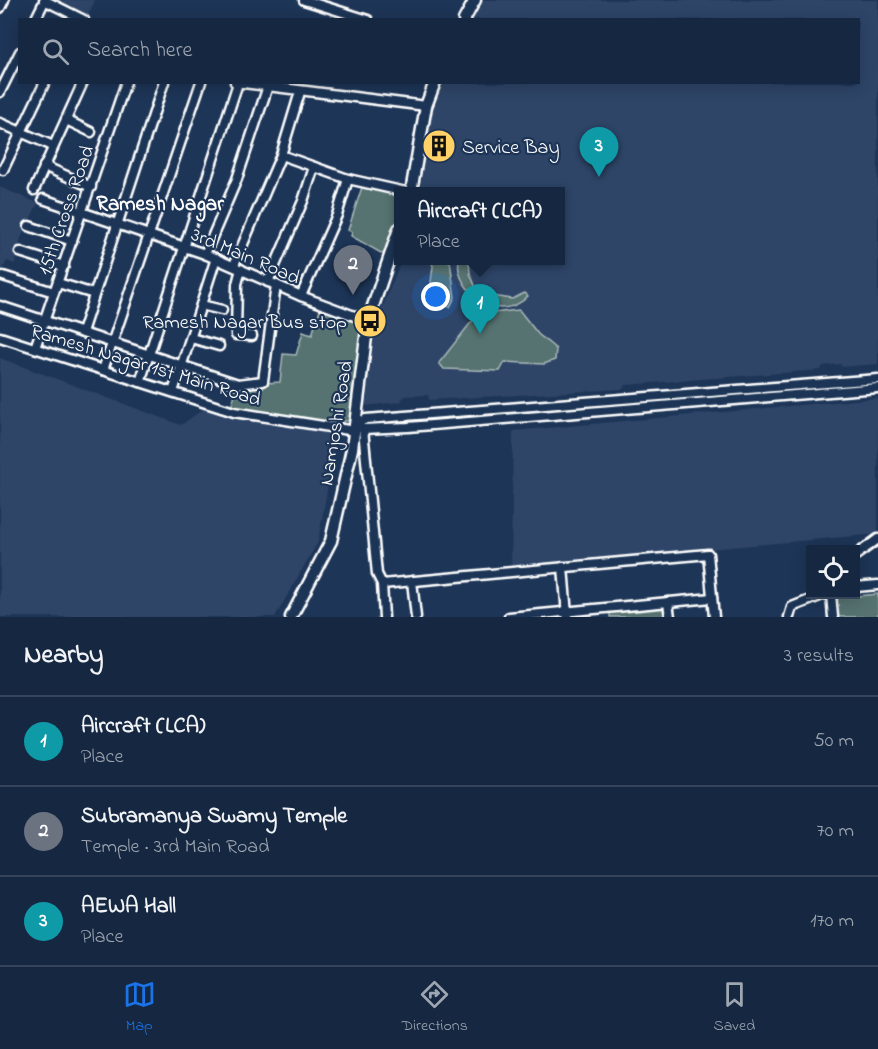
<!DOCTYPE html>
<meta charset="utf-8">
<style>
:root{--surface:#162841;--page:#23344c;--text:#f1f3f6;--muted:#9ea6b1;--line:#35445a;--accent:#1a73e8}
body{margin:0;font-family:"Indie Flower",sans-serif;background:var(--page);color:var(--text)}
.controls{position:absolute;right:18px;bottom:18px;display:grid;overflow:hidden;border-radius:0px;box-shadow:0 3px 15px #0003}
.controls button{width:54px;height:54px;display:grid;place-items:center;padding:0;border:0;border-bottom:2px solid var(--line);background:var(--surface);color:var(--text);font:30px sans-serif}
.you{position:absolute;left:436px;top:297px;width:21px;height:21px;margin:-15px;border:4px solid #fff;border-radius:50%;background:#1a73e8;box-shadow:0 0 0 9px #1a73e833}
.badge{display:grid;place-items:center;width:39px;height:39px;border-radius:50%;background:var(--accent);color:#fff;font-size:20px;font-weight:700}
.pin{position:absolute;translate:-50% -50px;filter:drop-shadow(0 2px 3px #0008)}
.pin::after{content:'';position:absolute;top:32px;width:21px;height:18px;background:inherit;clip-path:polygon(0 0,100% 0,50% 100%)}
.popup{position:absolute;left:394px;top:187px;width:171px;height:78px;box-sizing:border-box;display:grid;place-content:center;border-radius:0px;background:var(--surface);filter:drop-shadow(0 2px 4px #0005);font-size:20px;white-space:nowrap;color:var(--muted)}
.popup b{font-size:22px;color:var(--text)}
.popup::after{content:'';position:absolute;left:50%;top:100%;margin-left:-12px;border:12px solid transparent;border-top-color:var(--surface)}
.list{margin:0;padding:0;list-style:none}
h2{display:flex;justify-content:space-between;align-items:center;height:78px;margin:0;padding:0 24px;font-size:26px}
h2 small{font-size:20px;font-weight:400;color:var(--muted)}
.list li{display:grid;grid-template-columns:39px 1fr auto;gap:18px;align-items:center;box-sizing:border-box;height:90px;padding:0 24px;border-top:2px solid var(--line)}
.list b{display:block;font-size:22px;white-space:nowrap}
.list p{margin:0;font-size:20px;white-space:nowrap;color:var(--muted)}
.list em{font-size:20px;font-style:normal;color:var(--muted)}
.icon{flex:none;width:33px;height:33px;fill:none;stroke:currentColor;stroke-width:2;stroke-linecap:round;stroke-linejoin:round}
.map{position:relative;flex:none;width:878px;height:617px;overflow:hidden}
.search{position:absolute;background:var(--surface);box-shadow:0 3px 15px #0003;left:18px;right:18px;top:18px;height:66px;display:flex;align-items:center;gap:15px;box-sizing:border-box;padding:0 21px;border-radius:0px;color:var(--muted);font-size:22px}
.sheet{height:348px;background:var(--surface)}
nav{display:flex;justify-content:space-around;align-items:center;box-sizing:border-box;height:84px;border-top:2px solid var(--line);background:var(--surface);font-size:16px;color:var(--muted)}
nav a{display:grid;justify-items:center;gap:3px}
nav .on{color:var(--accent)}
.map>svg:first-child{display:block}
.built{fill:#2d4468}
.green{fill:#577371;stroke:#abb9b8;stroke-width:1.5}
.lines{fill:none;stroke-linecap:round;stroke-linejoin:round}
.minor-casing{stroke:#fff;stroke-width:13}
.major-casing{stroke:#fff;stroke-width:15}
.minor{stroke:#1d3557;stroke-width:8}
.major{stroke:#1d3557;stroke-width:10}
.labels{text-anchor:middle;stroke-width:4.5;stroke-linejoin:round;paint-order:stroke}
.poi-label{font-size:20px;fill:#fff;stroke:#1d3557;text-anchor:start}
.street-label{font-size:20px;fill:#fff;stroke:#1d3557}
.neighbourhood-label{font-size:21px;font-weight:bold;fill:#fff;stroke:#1d3557}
</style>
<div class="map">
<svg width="878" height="617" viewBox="0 0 878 617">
<rect width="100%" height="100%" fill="#1d3557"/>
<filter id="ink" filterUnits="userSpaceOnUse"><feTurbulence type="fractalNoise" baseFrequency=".0167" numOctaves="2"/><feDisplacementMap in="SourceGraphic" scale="12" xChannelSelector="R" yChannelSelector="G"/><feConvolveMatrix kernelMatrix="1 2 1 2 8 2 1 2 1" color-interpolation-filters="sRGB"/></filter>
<g filter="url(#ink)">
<g class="built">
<polygon points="55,0 95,0 88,15"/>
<polygon points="481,0 878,0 878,364 842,367 840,364 823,366 821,370 626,385 623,389 429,400 428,395 405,396 400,402 365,406 376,323 401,261 561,260 561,192 420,191 432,102 440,83 858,82 858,20 470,19"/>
<polygon points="0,187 38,203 21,238 15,264 7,261 0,274"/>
<polygon points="0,358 181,425 206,407 247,419 337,433 318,542 275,617 0,617"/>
<polygon points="878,398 878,534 511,567 513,431"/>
</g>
<g class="green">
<polygon points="362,187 399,193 399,217 386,256 351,236 352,232 348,230"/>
<polygon points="431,261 450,261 455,297 450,307 437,303 431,282 433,266"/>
<path d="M459 261H469L470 273 476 288 468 289C462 281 457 270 459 261Z"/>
<path d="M525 293 528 296C517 308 494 314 482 299L486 295 512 299Z"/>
<polygon points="327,306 362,322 350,420 334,424 231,407 238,385 280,382 283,354 296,355 303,332 312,335 320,309"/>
<polygon points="519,310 538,334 556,349 555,360 544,364 505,362 500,371 444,369 439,363 472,321 492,313"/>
<polygon points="878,594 878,617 837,617 835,598"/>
<polygon points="664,607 665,617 610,617 610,612"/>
</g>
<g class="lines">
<defs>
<g id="minor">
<polyline points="44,0 84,20"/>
<polyline points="304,0 368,20"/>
<polyline points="0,8 4,0"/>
<polyline points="35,20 45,0"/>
<polyline points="235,82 426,106"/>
<polyline points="0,92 20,52"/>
<polyline points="66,120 91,132"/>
<polyline points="0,123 53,146"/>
<polyline points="281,155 348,179 406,192"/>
<polyline points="44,166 91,187"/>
<polyline points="3,170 45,82"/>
<polyline points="34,190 83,82"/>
<polyline points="43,199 205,254 301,296 368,321"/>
<polyline points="29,226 72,241"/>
<polyline points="20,252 64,266"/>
<polyline points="205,254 237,179 268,86"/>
<polyline points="234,265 281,155 300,92"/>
<polyline points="241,269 237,284 236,335 252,336"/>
<polyline points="3,276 54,292"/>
<polyline points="268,282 303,201 314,167"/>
<polyline points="58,283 94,294"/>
<polyline points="301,296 337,215 348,179"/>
<polyline points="201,305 222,310"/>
<polyline points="0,306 238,384 263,381 276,285"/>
<polyline points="82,332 164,82"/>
<polyline points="0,337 234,412 355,431"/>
<polyline points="191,338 219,346"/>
<polyline points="35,348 126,82"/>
<polyline points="103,370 201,82"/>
<polyline points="140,382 238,83"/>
<polyline points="173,392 216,258"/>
<polyline points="355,424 363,429 408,427 878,388"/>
<polyline points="355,424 366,419 878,379"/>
<polyline points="363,429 377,574 382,584 384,617"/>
<polyline points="856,555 878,539"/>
<polyline points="563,567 567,615"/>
<polyline points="412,581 416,617"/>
<polyline points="382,584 708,554 714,617"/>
<polyline points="856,587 878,585"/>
<polyline points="831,594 833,617"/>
<polyline points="668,602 670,617"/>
<polyline points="509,617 712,598"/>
<polyline points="789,617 792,607 825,594"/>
</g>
<g id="major">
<polyline points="464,20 475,0"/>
<polyline points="411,192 426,106 435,82"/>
<polyline points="291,617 331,541 352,449 368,321 399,229"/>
</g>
</defs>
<use href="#minor" class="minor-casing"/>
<use href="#major" class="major-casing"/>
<use href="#minor" class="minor"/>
<use href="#major" class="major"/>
</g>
</g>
<defs>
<symbol id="building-disc" viewBox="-11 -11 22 22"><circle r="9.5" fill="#ffd166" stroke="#1d3557"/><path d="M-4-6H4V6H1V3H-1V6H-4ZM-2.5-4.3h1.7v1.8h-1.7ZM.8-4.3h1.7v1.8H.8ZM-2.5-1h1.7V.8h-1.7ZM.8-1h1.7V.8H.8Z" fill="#111"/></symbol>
<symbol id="bus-disc" viewBox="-11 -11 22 22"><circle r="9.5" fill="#ffd166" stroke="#1d3557"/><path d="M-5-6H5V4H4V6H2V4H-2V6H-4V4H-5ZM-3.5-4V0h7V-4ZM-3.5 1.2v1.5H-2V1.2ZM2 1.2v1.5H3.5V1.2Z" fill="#111"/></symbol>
</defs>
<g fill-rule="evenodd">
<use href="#building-disc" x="420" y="127" width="38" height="38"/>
<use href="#bus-disc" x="351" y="302" width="38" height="38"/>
</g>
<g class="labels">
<g class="poi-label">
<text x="462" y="153">Service Bay</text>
<text x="347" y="328" text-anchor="end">Ramesh Nagar Bus stop</text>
</g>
<g class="street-label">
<text transform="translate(65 210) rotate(-71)" y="7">15th Cross Road</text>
<text transform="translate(246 255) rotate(23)" y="7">3rd Main Road</text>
<text transform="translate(146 364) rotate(17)" y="7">Ramesh Nagar 1st Main Road</text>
<text transform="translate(335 423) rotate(-81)" y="7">Namjoshi Road</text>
</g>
<g class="neighbourhood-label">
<text x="160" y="210">Ramesh Nagar</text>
</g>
</g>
</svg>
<div class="controls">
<button><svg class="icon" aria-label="locate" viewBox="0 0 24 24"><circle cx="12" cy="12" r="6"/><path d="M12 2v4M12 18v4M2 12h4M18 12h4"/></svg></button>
</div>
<div class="you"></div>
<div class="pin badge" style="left:480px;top:334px;background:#0f9aa8">1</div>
<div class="popup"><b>Aircraft (LCA)</b>Place</div>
<div class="pin badge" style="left:353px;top:295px;background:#6b7280">2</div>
<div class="pin badge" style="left:599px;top:177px;background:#0f9aa8">3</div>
<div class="search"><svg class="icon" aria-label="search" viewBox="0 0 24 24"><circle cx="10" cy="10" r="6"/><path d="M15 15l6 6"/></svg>Search here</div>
</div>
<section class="sheet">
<h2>Nearby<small>3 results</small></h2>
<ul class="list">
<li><span class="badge" style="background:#0f9aa8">1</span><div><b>Aircraft (LCA)</b><p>Place</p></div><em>50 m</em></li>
<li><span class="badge" style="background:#6b7280">2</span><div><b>Subramanya Swamy Temple</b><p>Temple · 3rd Main Road</p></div><em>70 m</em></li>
<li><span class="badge" style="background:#0f9aa8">3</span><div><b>AEWA Hall</b><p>Place</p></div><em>170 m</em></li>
</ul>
</section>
<nav>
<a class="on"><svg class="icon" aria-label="map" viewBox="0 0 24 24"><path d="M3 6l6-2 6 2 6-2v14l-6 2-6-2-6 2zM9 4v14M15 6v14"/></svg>Map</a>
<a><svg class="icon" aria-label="directions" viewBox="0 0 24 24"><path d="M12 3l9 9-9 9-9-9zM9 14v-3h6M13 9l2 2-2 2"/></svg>Directions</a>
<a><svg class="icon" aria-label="saved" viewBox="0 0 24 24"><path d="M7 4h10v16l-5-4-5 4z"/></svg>Saved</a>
</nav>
